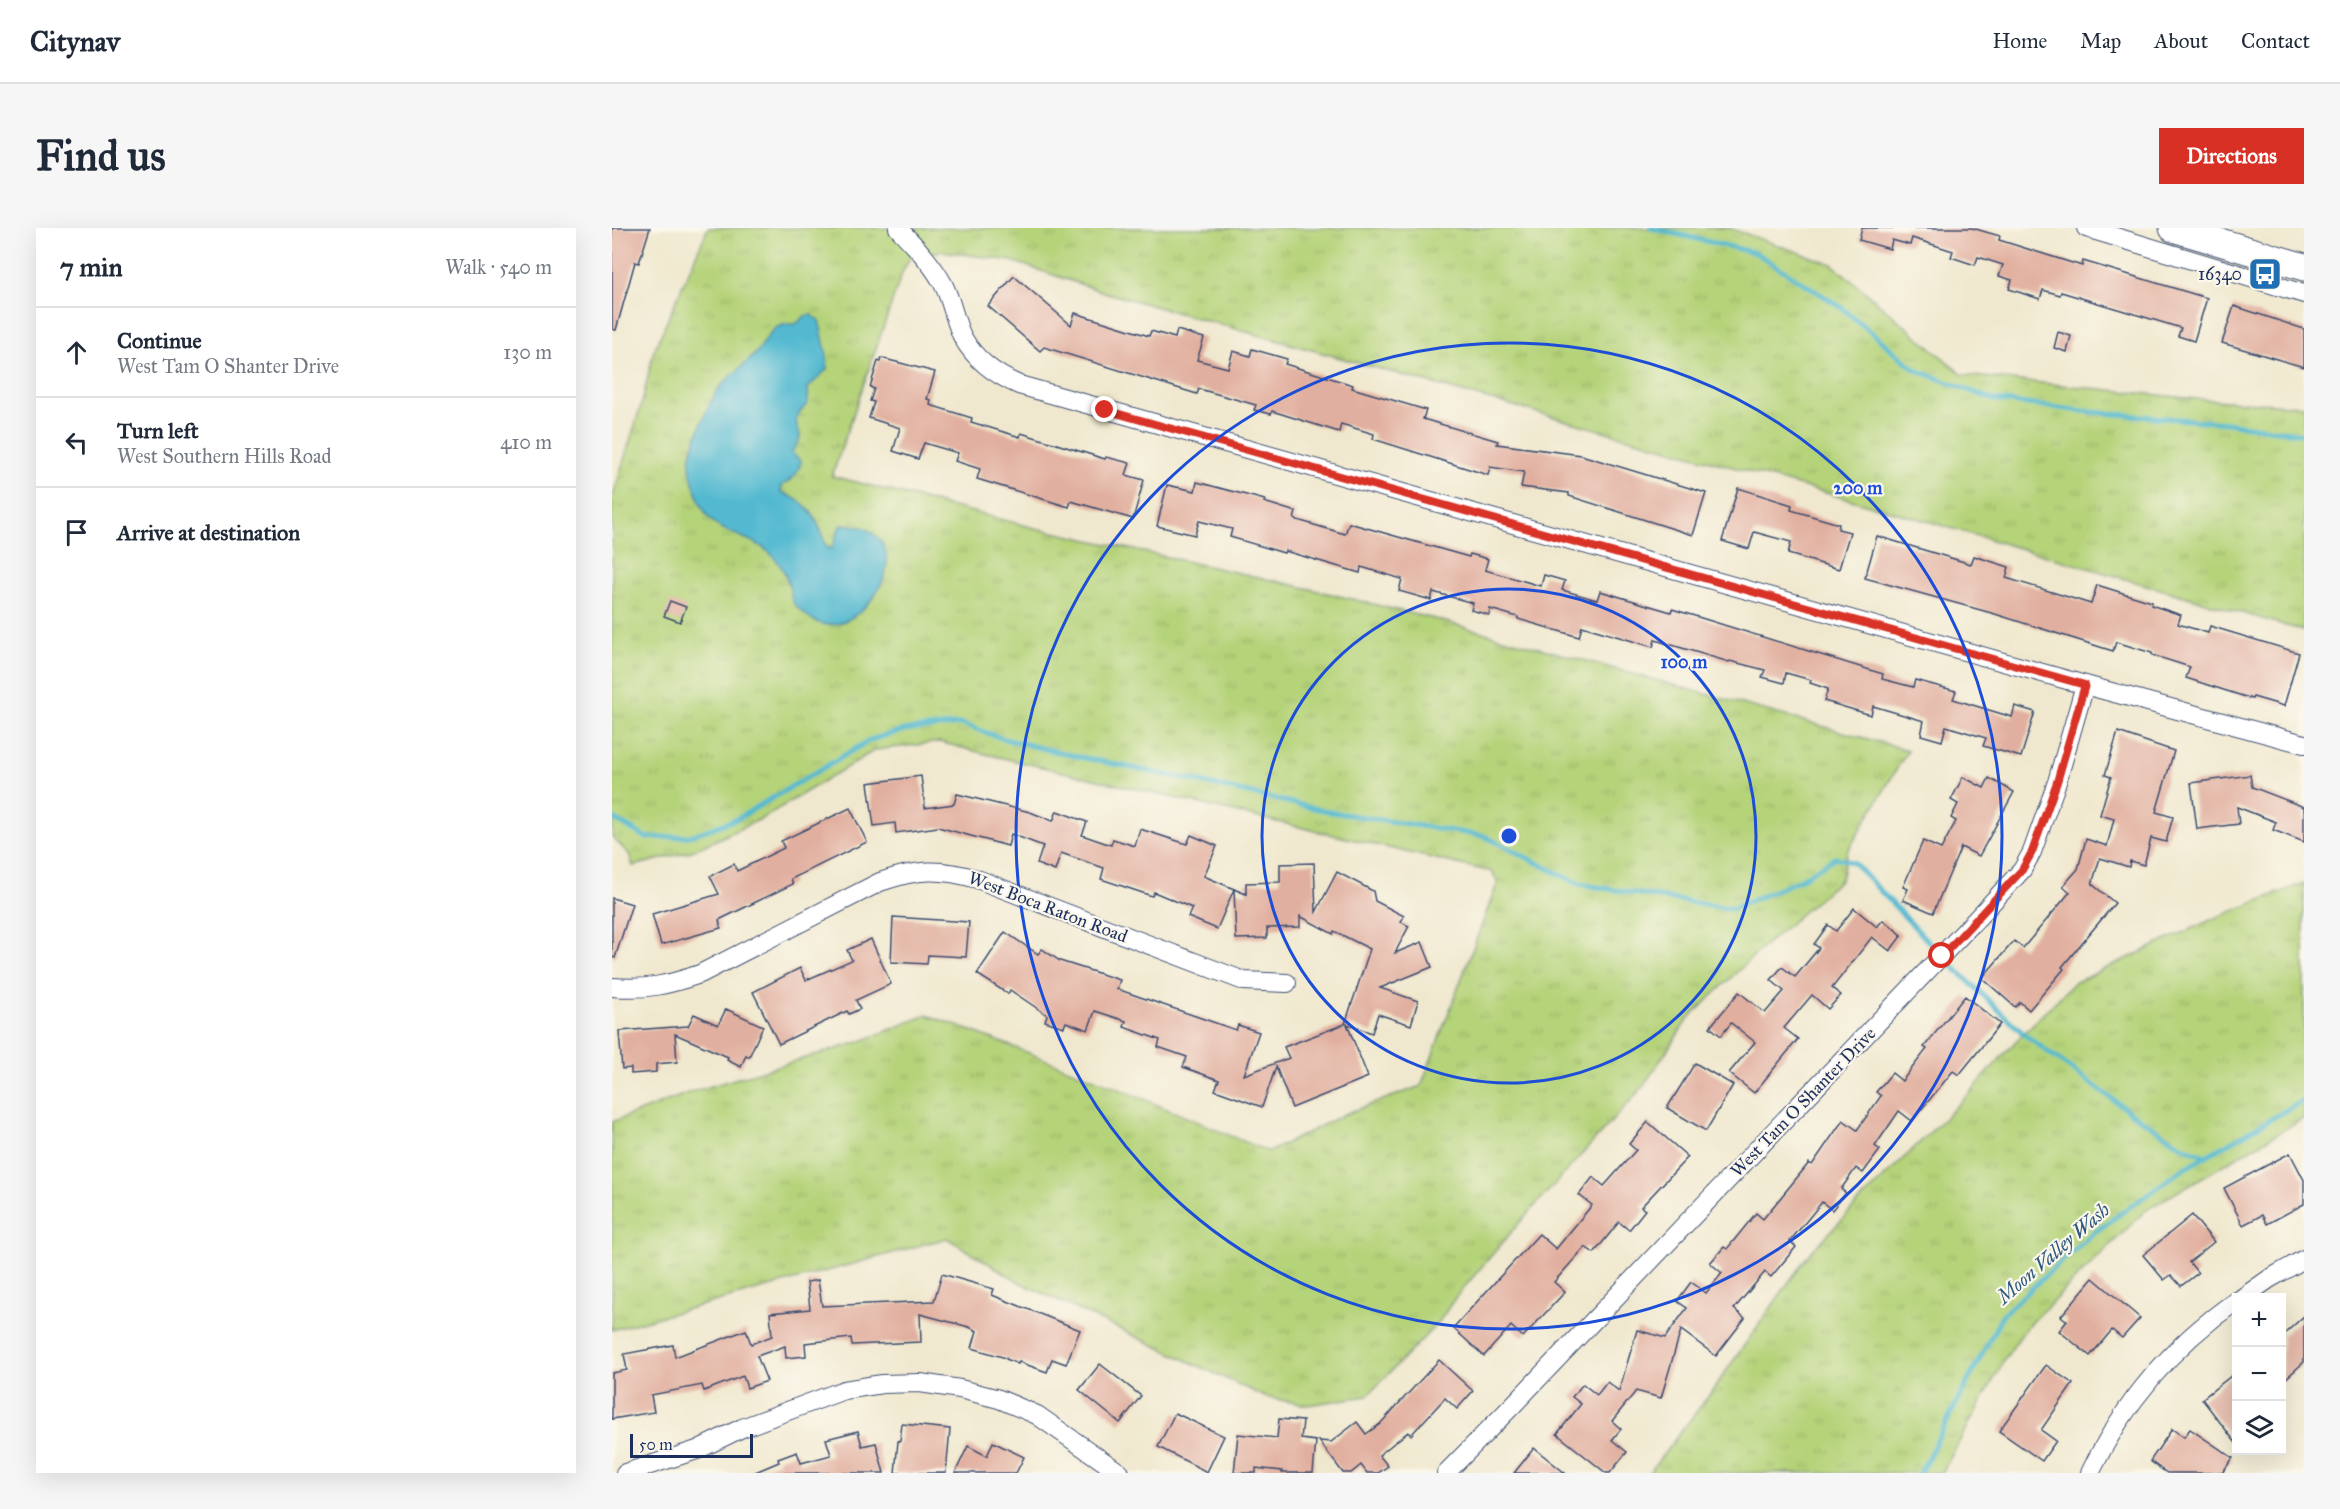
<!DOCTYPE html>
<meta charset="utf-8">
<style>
:root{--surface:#fff;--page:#f6f6f7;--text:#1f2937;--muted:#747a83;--line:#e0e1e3;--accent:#d93025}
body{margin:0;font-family:"IM FELL Great Primer",serif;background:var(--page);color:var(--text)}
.controls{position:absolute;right:18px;bottom:18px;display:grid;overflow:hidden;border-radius:0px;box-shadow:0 6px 24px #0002}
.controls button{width:54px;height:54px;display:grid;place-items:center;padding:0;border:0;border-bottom:2px solid var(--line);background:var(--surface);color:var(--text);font:30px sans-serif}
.scale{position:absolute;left:18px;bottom:15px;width:123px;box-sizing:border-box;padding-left:6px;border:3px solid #1b2f5e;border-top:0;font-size:16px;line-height:21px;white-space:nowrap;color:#1b2f5e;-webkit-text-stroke:4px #fbf7ec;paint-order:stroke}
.stop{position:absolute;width:18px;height:18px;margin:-14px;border:4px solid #d93025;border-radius:50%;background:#fff}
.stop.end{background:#d93025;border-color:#fff;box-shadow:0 2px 6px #0008}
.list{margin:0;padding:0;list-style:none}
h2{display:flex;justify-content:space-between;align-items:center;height:78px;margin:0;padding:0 24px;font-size:26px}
h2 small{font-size:20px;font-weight:400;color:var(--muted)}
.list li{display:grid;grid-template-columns:39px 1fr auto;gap:18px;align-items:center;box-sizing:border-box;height:90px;padding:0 24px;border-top:2px solid var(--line)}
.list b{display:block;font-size:22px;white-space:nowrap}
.list p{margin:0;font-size:20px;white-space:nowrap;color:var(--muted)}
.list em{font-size:20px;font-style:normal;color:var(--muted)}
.icon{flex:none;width:33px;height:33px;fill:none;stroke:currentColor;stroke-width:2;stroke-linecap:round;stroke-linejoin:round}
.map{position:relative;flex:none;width:1692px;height:1245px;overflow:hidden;border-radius:0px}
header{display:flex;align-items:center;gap:36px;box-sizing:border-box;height:84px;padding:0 30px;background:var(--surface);border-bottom:2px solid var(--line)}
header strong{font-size:28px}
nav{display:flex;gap:33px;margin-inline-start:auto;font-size:21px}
.intro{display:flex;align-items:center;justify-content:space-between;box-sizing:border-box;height:144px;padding:0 36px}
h1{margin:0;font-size:42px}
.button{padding:15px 27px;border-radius:0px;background:var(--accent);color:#fff;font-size:21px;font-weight:700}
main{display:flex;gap:36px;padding:0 36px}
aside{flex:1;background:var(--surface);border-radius:0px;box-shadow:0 6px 24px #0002}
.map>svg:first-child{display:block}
.grass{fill:url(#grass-tufts);stroke:#68816c;stroke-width:1.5}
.water{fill:#52b9d0;stroke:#367497;stroke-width:1.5}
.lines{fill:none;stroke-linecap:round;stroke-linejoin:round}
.stream{stroke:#52b9d0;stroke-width:5}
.building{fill:#e1af9f}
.street-casing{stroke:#3b4b6f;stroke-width:20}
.secondary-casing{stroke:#3b4b6f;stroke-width:29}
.street{stroke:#fff;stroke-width:18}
.secondary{stroke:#fff;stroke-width:27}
.route{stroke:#d93025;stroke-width:8}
.ring{fill:none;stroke:#1d4ed8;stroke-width:3}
.labels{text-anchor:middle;stroke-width:4.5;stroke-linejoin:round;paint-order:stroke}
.poi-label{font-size:18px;fill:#1b2f5e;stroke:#fbf7ec;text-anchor:end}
.street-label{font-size:18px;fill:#1b2f5e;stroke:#fbf7ec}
.water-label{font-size:20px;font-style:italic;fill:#2c5880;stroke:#fbf7ec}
.centre{fill:#1d4ed8;stroke:#fbf7ec;stroke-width:3}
.ring-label{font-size:18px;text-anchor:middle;font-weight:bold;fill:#1d4ed8;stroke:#fbf7ec;stroke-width:4.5;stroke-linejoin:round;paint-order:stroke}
</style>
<header>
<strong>Citynav</strong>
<nav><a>Home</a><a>Map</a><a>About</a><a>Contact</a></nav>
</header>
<div class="intro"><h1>Find us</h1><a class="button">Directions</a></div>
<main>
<aside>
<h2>7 min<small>Walk · 540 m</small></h2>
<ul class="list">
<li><svg class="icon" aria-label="ahead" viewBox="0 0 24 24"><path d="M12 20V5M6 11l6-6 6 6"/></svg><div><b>Continue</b><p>West Tam O Shanter Drive</p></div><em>130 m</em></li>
<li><svg class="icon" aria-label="left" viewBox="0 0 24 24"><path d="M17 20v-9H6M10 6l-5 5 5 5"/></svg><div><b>Turn left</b><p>West Southern Hills Road</p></div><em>410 m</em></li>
<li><svg class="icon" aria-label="arrive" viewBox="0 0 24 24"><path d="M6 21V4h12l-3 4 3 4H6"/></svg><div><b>Arrive at destination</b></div></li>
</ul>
</aside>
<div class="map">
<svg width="1692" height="1245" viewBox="0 0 1692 1245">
<defs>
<pattern id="grass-tufts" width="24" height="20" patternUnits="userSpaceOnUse" patternTransform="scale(1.5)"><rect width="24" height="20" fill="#b5d379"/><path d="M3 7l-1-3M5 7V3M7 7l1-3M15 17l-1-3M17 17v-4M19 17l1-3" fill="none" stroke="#9bb56b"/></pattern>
</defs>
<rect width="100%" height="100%" fill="#fbf7ec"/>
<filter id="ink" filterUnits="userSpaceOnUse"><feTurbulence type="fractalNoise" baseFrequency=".0167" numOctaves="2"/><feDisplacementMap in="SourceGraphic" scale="12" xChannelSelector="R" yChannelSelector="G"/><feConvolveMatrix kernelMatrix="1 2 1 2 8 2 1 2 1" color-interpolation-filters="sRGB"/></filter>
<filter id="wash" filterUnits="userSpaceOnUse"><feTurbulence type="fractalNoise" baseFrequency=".008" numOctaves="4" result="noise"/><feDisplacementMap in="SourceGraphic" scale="24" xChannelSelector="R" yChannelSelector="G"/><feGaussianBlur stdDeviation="1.35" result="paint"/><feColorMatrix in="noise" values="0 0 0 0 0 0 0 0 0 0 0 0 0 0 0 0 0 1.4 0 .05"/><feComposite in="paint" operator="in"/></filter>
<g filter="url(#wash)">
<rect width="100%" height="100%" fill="#f0e8ce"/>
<g class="grass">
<path d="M96 0H1117L1220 36 1351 147 1585 171 1692 178V403L1311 292 495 65 400 33 330 23 299 28 290 45 220 248 423 300 677 356 823 391 1296 522 1235 624 1229 651 1151 719 1076 791 1030 860 909 993 843 1070 826 1095 755 1168 695 1177 653 1169 409 1055 335 1010 0 1102V894L79 864 244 815 315 787C431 828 544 876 657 924L733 886 809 858 886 654 880 644 378 527 328 514 263 522 151 590 80 623 21 638 17 626 0 609V271L31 171 41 125Z"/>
<polygon points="1692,655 1692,890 1534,982 1414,1100 1394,1129 1330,1245 1037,1245 1098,1166 1196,1027 1244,977 1356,867 1402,815 1462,755 1603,690"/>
</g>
<path class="water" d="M199 87 207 92 215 128V141L196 160C198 183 191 175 185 190 182 196 188 202 188 208 188 216 181 218 180 225L189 233C187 246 180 251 170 258L169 264C198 275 205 289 214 318L219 321C224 313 224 305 229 297 242 296 253 298 263 307 301 339 239 416 201 392 195 388 185 381 181 374 179 371 179 365 178 361 175 347 169 336 159 326 141 308 113 308 97 290 88 280 77 247 78 234 79 219 98 171 108 159 119 147 133 137 144 125 159 107 157 95 184 96L193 88Z"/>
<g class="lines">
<g class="stream">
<polyline points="1039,0 1144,25 1229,79 1304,142 1382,172 1479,184 1615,195 1692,206"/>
<polyline points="0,590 35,610 78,608 125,591 258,512 293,502 350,496 392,511 463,528 584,553 719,584 872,608 967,656 1120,681 1187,652 1224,629 1242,635 1330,728 1413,807 1522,887 1572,919 1594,928"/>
<polyline points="1308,1245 1391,1086 1480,1006 1568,943 1692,872"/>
</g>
</g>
<g id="blocks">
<g class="building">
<polygon points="0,0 38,0 27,35 23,34 4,102 0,101"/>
<polygon points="1250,0 1360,0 1388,8 1387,12 1470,38 1471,33 1595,70 1582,113 1566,108 1569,100 1449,64 1448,67 1431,62 1428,71 1397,61 1400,52 1387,48 1391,37 1366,29 1363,37 1339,29 1341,23 1300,10 1298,17 1280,12 1278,21 1247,12"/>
<polygon points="402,48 459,97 463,85 537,108 539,103 563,110 565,102 592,110 585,132 616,140 621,123 638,128 640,121 675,131 673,136 741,157 740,160 814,182 811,191 886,213 885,216 969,227 1094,265 1081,307 957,268 957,265 909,259 912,244 878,239 876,247 761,211 762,206 729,196 727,204 660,183 659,186 642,182 644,177 587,161 585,166 432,119 428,123 376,78"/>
<polygon points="1622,78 1692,101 1692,139 1610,115"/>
<polygon points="1446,104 1459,108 1455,124 1442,120"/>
<polygon points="269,130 323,144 315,171 319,172 318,177 360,190 359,194 408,209 409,205 493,231 494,229 518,235 514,247 532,252 521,291 459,273 457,279 365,251 368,241 343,233 346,225 312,215 306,231 281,223 288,200 257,190 262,174 258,173 262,161 258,159 266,133 268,134"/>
<polygon points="585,254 653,272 652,274 684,284 682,291 733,306 737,295 857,329 858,326 876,331 873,342 929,358 932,347 953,353 950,362 985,372 988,363 1059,384 1060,381 1271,446 1270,451 1301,459 1303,452 1344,463 1341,471 1400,489 1403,478 1423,484 1409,529 1371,518 1374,510 1334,498 1330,513 1309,507 1312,493 1261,478 1259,487 1212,473 1216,461 1198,455 1199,452 1174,445 1172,455 1150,449 1153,442 1118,433 1117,434 1043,412 1041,419 970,398 967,409 906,391 906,389 878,381 877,387 859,382 861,375 821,364 819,372 787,363 790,351 749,339 748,345 673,323 672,325 618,309 620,301 587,293 583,307 545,298 555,257 583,263"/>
<polygon points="1126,260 1180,277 1179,282 1227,296 1226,301 1238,304 1227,341 1176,326 1179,314 1142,304 1137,321 1110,313"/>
<polygon points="1265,308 1359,336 1362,328 1397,339 1394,350 1479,376 1485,357 1540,374 1539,377 1569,387 1566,396 1596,405 1598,398 1687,425 1672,478 1641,469 1640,471 1574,450 1578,439 1540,427 1540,425 1504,414 1501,423 1383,386 1253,350"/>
<polygon points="58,373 74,379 68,394 52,388"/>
<polygon points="1506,504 1562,523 1544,584 1561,589 1554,614 1539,610 1532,637 1518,633 1517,639 1488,630 1480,656 1503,675 1450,739 1452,741 1417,782 1408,774 1403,779 1370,750 1402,713 1411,720 1458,664 1451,658 1466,641 1474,611 1495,618 1502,591 1488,587 1499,549 1493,547"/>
<polygon points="1638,547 1640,559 1692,579 1692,614 1661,602 1664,594 1625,579 1627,596 1585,601 1579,555"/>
<polygon points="309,548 313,580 342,576 345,566 418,584 441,593 445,583 475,594 470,607 499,617 501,611 523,618 528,601 575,616 579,607 605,618 592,648 622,661 605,701 576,689 580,680 542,664 540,668 489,651 492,640 449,625 443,643 425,636 431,618 399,606 396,618 326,599 284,605 283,595 262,598 256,555"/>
<polygon points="1351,549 1372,560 1377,550 1402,564 1367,628 1349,619 1321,685 1291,672 1296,661 1291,659 1311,613 1329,621 1344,593 1339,590 1346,576 1339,572"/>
<polygon points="238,580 255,614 179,651 181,656 107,692 109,700 49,717 40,686 107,666 98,648 122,636 125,643 172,620 169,613"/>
<polygon points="702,635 704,684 725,644 761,663 763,673 792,688 789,694 797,698 783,725 810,714 820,739 768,760 806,773 799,797 766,786 760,805 735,796 756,849 680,880 664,839 650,879 603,862 607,852 571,839 575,829 546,819 548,812 512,799 514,793 483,783 476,802 454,794 452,799 433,793 435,787 398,762 396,766 365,746 393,704 426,726 430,721 448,733 508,752 505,761 624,802 626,797 647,804 632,847 677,830 672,819 733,796 758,721 722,703 721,706 688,688 688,699 655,700 655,710 624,711 622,661 634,666 634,655 668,654 668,636"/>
<polygon points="0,670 20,676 3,730 0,729"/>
<polygon points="1242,680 1265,699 1271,692 1290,707 1278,723 1260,709 1220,760 1229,767 1216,781 1200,767 1172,800 1186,811 1142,865 1117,845 1143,814 1119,795 1109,808 1098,799 1127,764 1153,785 1172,763 1159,752 1170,739 1183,749 1207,720 1202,716 1216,697 1224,703"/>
<polygon points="281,689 357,694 354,729 316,727 315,736 279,734"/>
<polygon points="259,711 279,756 244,772 248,781 237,786 235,783 167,816 141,764 188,740 194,752 240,732 235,722"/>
<polygon points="1353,768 1388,796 1347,847 1341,843 1300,893 1287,883 1263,918 1268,922 1251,945 1244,940 1229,961 1234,965 1220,982 1210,974 1178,1013 1184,1019 1159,1049 1153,1044 1122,1081 1133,1090 1104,1128 1069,1102 1049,1170 1024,1163 1000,1193 1009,1201 1000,1212 1015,1224 998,1245 994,1245 945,1206 969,1176 960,1169 971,1156 985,1167 995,1154 1007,1163 1025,1102 1053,1110 1075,1080 1065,1073 1079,1054 1094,1065 1110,1045 1098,1035 1112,1019 1115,1021 1144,985 1151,991 1197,935 1200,937 1231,892 1245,902 1269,868 1264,864 1280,845 1290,853 1315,821 1312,819"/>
<polygon points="114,781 151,798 137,829 134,827 129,839 115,832 116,829 63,806 65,834 44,836 44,844 19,846 19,840 10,841 7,803 76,798 82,786 106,797"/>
<polygon points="1083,835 1121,857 1094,903 1055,880"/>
<polygon points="1036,894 1076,929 1029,979 1033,982 1017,1002 1007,994 982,1025 973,1019 942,1054 953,1064 911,1109 899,1098 872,1128 841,1100 927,1006 944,1021 980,977 967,967 981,949 992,958 1024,922 1017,916"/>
<polygon points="1678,925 1692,952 1692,976 1655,996 1650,987 1631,997 1612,960"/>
<polygon points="1580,987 1602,1014 1577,1034 1586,1045 1569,1058 1559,1047 1552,1052 1531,1027"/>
<polygon points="330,1046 382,1061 380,1067 468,1102 454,1136 440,1131 435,1144 407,1134 406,1136 394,1131 394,1130 360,1120 365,1103 357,1099 308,1086 309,1114 240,1117 239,1110 193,1115 194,1128 174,1130 173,1118 145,1128 155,1153 135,1160 131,1148 92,1163 90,1157 39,1167 42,1184 0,1191 0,1145 15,1142 12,1126 61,1117 63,1129 134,1102 139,1116 160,1108 158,1085 198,1081 195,1054 206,1052 210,1078 322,1073"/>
<polygon points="1481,1050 1528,1090 1510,1110 1500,1102 1478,1128 1447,1103 1455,1093 1449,1088"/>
<polygon points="1692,1088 1692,1134 1670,1154 1670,1108"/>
<polygon points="827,1132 861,1163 845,1181 833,1170 799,1207 796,1204 767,1227 776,1238 766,1245 755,1245 749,1237 739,1245 731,1245 707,1213 719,1214 745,1194 754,1206 768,1196"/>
<polygon points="488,1136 529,1168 508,1195 467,1162"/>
<polygon points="1434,1137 1461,1156 1429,1202 1444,1213 1430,1233 1387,1203"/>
<polygon points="1624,1144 1624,1215 1590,1171"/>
<polygon points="563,1185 612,1208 595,1244 546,1219"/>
<polygon points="667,1191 691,1193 689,1211 704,1213 701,1245 670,1245 670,1243 644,1240 644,1245 622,1245 626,1206 665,1210"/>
<polygon points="290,1196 338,1201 334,1245 283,1245 286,1213 288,1213"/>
<polygon points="1560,1201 1572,1209 1578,1201 1621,1230 1610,1245 1555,1245 1538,1233"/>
<polygon points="246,1203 250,1218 264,1215 272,1245 141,1245 167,1234 166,1231 185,1224 189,1235 219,1227 214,1211"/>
<polygon points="381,1214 412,1229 404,1245 343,1245 356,1218 375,1228"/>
<polygon points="922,1220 953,1245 902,1245"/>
</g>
</g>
</g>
<g filter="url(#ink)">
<use href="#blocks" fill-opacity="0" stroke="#3b4b6f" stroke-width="1.5"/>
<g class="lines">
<defs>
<g id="street">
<path d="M286 0C302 17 318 33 330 54 340 71 342 93 351 110 364 133 384 147 407 157L1473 457 1692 516"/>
<polyline points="1474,0 1692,66"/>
<path d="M0 759C34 762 56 757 88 746L268 654C305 641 328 640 365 651L632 753 675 755"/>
<polyline points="1630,1070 1657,1051 1692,1031"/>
<polyline points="13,1245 85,1222 130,1200 232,1162 270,1156 308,1155 348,1161 387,1171 425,1187 508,1245"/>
<polyline points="834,1245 901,1177 1373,682 1410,642 1420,624 1445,554 1473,457"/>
<path d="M1478 1245C1511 1176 1561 1117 1624 1073"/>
</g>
<polyline id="secondary" points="1561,0 1692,39"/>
</defs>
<use href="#street" class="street-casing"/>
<use href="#secondary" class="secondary-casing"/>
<use href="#street" class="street"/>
<use href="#secondary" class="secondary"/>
</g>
</g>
<g class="lines" filter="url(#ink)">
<polyline class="route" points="493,182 1473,457 1445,554 1420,624 1410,642 1330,728"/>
</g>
<g class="ring">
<circle cx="897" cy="608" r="247"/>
<circle cx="897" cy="608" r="493"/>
</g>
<defs>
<symbol id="bus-square" viewBox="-11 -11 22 22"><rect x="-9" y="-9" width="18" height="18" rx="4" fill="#1f6fb2" stroke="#fbf7ec"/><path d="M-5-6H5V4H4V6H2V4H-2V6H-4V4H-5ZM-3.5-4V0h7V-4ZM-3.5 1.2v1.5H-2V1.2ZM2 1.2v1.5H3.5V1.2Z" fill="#fff"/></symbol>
</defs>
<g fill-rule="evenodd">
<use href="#bus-square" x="1634" y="27" width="38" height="38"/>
</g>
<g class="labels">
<g class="poi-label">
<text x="1630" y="52">16340</text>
</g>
<g class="street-label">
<text transform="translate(436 679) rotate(21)" y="6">West Boca Raton Road</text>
<text transform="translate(1191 874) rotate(-46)" y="6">West Tam O Shanter Drive</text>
</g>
<g class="water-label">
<text transform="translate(1441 1025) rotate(-41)" y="7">Moon Valley Wash</text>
</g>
</g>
<circle cx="897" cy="608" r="9" class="centre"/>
<g class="ring-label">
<text x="1246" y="266">200 m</text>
<text x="1072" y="440">100 m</text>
</g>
</svg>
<div class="controls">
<button>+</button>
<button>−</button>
<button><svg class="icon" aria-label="layers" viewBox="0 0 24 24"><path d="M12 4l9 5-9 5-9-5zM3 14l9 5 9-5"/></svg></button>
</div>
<div class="scale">50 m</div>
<div class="stop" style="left:1330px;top:728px"></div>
<div class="stop end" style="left:493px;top:182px"></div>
</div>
</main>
